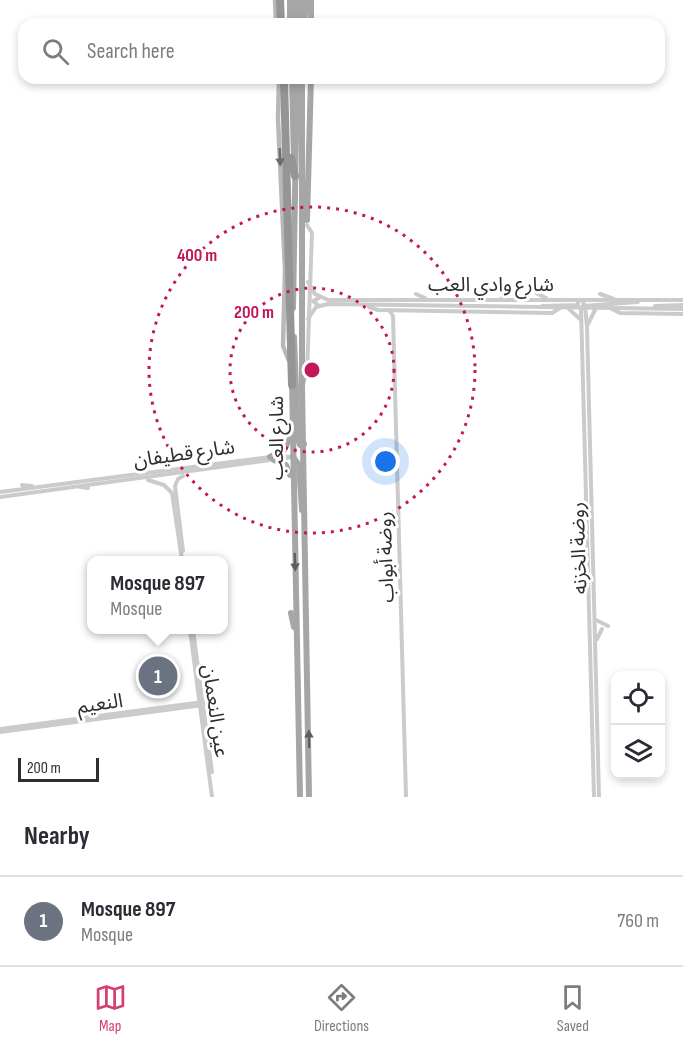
<!DOCTYPE html>
<meta charset="utf-8">
<style>
:root{--surface:#fff;--page:#f2f2f3;--text:#2b2b33;--muted:#7c7c81;--line:#e1e1e2;--accent:#d63e75}
body{margin:0;font-family:"Sofia Sans Condensed","Noto Sans Arabic",sans-serif;background:var(--page);color:var(--text)}
.controls{position:absolute;right:18px;bottom:18px;display:grid;overflow:hidden;border-radius:12px;box-shadow:0 3px 9px #0003}
.controls button{width:54px;height:54px;display:grid;place-items:center;padding:0;border:0;border-bottom:2px solid var(--line);background:var(--surface);color:var(--text);font:30px sans-serif}
.scale{position:absolute;left:18px;bottom:15px;width:81px;box-sizing:border-box;padding-left:6px;border:3px solid #2e2e2e;border-top:0;font-size:16px;line-height:21px;white-space:nowrap;color:#2e2e2e;-webkit-text-stroke:4px #fff;paint-order:stroke}
.you{position:absolute;left:386px;top:462px;width:21px;height:21px;margin:-15px;border:4px solid #fff;border-radius:50%;background:#1a73e8;box-shadow:0 0 0 9px #1a73e833}
.badge{display:grid;place-items:center;width:39px;height:39px;border-radius:50%;background:var(--accent);color:#fff;font-size:20px;font-weight:700}
.pin{position:absolute;translate:-50% -50%;border:3px solid #fff;box-shadow:0 2px 6px #0006}
.popup{position:absolute;left:87px;top:556px;width:141px;height:78px;box-sizing:border-box;display:grid;place-content:center;border-radius:12px;background:var(--surface);filter:drop-shadow(0 2px 4px #0005);font-size:20px;white-space:nowrap;color:var(--muted)}
.popup b{font-size:22px;color:var(--text)}
.popup::after{content:'';position:absolute;left:50%;top:100%;margin-left:-12px;border:12px solid transparent;border-top-color:var(--surface)}
.list{margin:0;padding:0;list-style:none}
h2{display:flex;justify-content:space-between;align-items:center;height:78px;margin:0;padding:0 24px;font-size:26px}
h2 small{font-size:20px;font-weight:400;color:var(--muted)}
.list li{display:grid;grid-template-columns:39px 1fr auto;gap:18px;align-items:center;box-sizing:border-box;height:90px;padding:0 24px;border-top:2px solid var(--line)}
.list b{display:block;font-size:22px;white-space:nowrap}
.list p{margin:0;font-size:20px;white-space:nowrap;color:var(--muted)}
.list em{font-size:20px;font-style:normal;color:var(--muted)}
.icon{flex:none;width:33px;height:33px;fill:none;stroke:currentColor;stroke-width:2;stroke-linecap:round;stroke-linejoin:round}
.map{position:relative;flex:none;width:683px;height:797px;overflow:hidden}
.search{position:absolute;background:var(--surface);box-shadow:0 3px 9px #0003;left:18px;right:18px;top:18px;height:66px;display:flex;align-items:center;gap:15px;box-sizing:border-box;padding:0 21px;border-radius:18px;color:var(--muted);font-size:22px}
.sheet{height:168px;background:var(--surface)}
nav{display:flex;justify-content:space-around;align-items:center;box-sizing:border-box;height:84px;border-top:2px solid var(--line);background:var(--surface);font-size:16px;color:var(--muted)}
nav a{display:grid;justify-items:center;gap:3px}
nav .on{color:var(--accent)}
.map>svg:first-child{display:block}
.lines{fill:none;stroke-linecap:round;stroke-linejoin:round}
.tertiary{stroke:#cbcbcb;stroke-width:4}
.secondary{stroke:#b8b8b8;stroke-width:4.5}
.primary{stroke:#a6a6a6;stroke-width:6}
.motorway{stroke:#959595;stroke-width:8}
.oneway{fill:#6c6c6c}
.oneway2{fill:#5e5e5e}
.ring{fill:none;stroke:#c2185b;stroke-width:3;stroke-dasharray:3 6}
.labels{text-anchor:middle;stroke-width:6;stroke-linejoin:round;paint-order:stroke}
.street-label{font-size:20px;fill:#2e2e2e;stroke:#fff}
.centre{fill:#c2185b;stroke:#fff;stroke-width:3}
.ring-label{font-size:18px;text-anchor:middle;font-weight:bold;fill:#c2185b;stroke:#fff;stroke-width:6;stroke-linejoin:round;paint-order:stroke}
</style>
<div class="map">
<svg width="683" height="797" viewBox="0 0 683 797">
<rect width="100%" height="100%" fill="#fff"/>
<g class="lines">
<g class="tertiary">
<polyline points="308,282 315,294 328,300 683,300"/>
<polyline points="536,293 546,298"/>
<polyline points="416,294 425,298"/>
<polyline points="600,294 614,299"/>
<polyline points="501,299 511,293"/>
<polyline points="582,300 585,306 587,327 599,797"/>
<polyline points="318,305 313,301 319,298"/>
<polyline points="542,306 578,305 578,300"/>
<polyline points="583,306 638,302"/>
<polyline points="655,306 683,305"/>
<polyline points="369,307 378,310 552,313 560,308"/>
<polyline points="581,308 594,797"/>
<polyline points="610,308 620,313 683,314"/>
<polyline points="569,309 581,320"/>
<polyline points="389,310 393,316 406,797"/>
<polyline points="308,319 316,307 328,304 683,309"/>
<polyline points="587,326 596,308"/>
<polyline points="303,384 307,373 312,233 307,225"/>
<polyline points="277,456 293,457"/>
<polyline points="148,480 164,485 172,493 182,560"/>
<polyline points="22,485 32,486"/>
<polyline points="80,487 88,488"/>
<polyline points="0,492 270,457"/>
<polyline points="0,497 293,457"/>
<polyline points="183,551 175,486 178,479 183,476"/>
<polyline points="596,620 608,626"/>
<polyline points="190,630 212,797"/>
<polyline points="193,630 212,772"/>
<polyline points="597,639 602,629"/>
<polyline points="0,729 203,702"/>
<polyline points="0,732 203,705"/>
</g>
<g class="secondary">
<polyline points="275,0 276,24"/>
<polyline points="279,78 278,119 285,270 283,346 289,361"/>
</g>
<g class="primary">
<polyline points="290,0 290,24"/>
<polyline points="294,0 295,24"/>
<polyline points="300,0 300,17"/>
<polyline points="311,0 311,24"/>
<polyline points="304,24 306,0"/>
<polyline points="292,78 294,161"/>
<polyline points="302,78 302,387 309,797"/>
<polyline points="307,220 311,78"/>
<polyline points="293,308 297,78"/>
<polyline points="294,337 298,440 300,445 304,444"/>
<polyline points="292,381 300,797"/>
<polyline points="270,457 284,450 290,438"/>
<polyline points="293,457 299,465 302,510"/>
<polyline points="274,460 286,465 290,475"/>
<polyline points="291,613 294,627"/>
</g>
<g class="motorway">
<polyline points="280,0 281,24"/>
<polyline points="284,78 292,385"/>
<polyline points="291,158 295,176"/>
</g>
</g>
<defs><path id="oneway-solid" d="M-6-.8H1V-3.2L6.5 0L1 3.2V.8H-6Z" transform="scale(1.5)"/></defs>
<use class="oneway" href="#oneway-solid" transform="translate(280 157) rotate(88)"/>
<g class="oneway2">
<use href="#oneway-solid" transform="translate(295 562) rotate(88)"/>
<use href="#oneway-solid" transform="translate(309 739) rotate(-91)"/>
</g>
<g class="ring">
<circle cx="312" cy="370" r="82"/>
<circle cx="312" cy="370" r="163"/>
</g>
<g class="labels">
<g class="street-label">
<text x="491" y="291">شارع وادي العب</text>
<text transform="translate(276 438) rotate(-90)" y="7">شارع العب</text>
<text transform="translate(184 453) rotate(-8)" y="7">شارع قطيفان</text>
<text transform="translate(578 548) rotate(-92)" y="7">روضة الخزنه</text>
<text transform="translate(385 557) rotate(-92)" y="7">روضة أبواب</text>
<text transform="translate(100 703) rotate(-8)" y="7">النعيم</text>
<text transform="translate(216 711) rotate(82)" y="7">عين النعمان</text>
</g>
</g>
<circle cx="312" cy="370" r="9" class="centre"/>
<g class="ring-label">
<text x="197" y="261">400 m</text>
<text x="254" y="318">200 m</text>
</g>
</svg>
<div class="controls">
<button><svg class="icon" aria-label="locate" viewBox="0 0 24 24"><circle cx="12" cy="12" r="6"/><path d="M12 2v4M12 18v4M2 12h4M18 12h4"/></svg></button>
<button><svg class="icon" aria-label="layers" viewBox="0 0 24 24"><path d="M12 4l9 5-9 5-9-5zM3 14l9 5 9-5"/></svg></button>
</div>
<div class="scale">200 m</div>
<div class="you"></div>
<div class="pin badge" style="left:158px;top:676px;background:#6b7280">1</div>
<div class="popup"><b>Mosque 897</b>Mosque</div>
<div class="search"><svg class="icon" aria-label="search" viewBox="0 0 24 24"><circle cx="10" cy="10" r="6"/><path d="M15 15l6 6"/></svg>Search here</div>
</div>
<section class="sheet">
<h2>Nearby<small></small></h2>
<ul class="list">
<li><span class="badge" style="background:#6b7280">1</span><div><b>Mosque 897</b><p>Mosque</p></div><em>760 m</em></li>
</ul>
</section>
<nav>
<a class="on"><svg class="icon" aria-label="map" viewBox="0 0 24 24"><path d="M3 6l6-2 6 2 6-2v14l-6 2-6-2-6 2zM9 4v14M15 6v14"/></svg>Map</a>
<a><svg class="icon" aria-label="directions" viewBox="0 0 24 24"><path d="M12 3l9 9-9 9-9-9zM9 14v-3h6M13 9l2 2-2 2"/></svg>Directions</a>
<a><svg class="icon" aria-label="saved" viewBox="0 0 24 24"><path d="M7 4h10v16l-5-4-5 4z"/></svg>Saved</a>
</nav>
